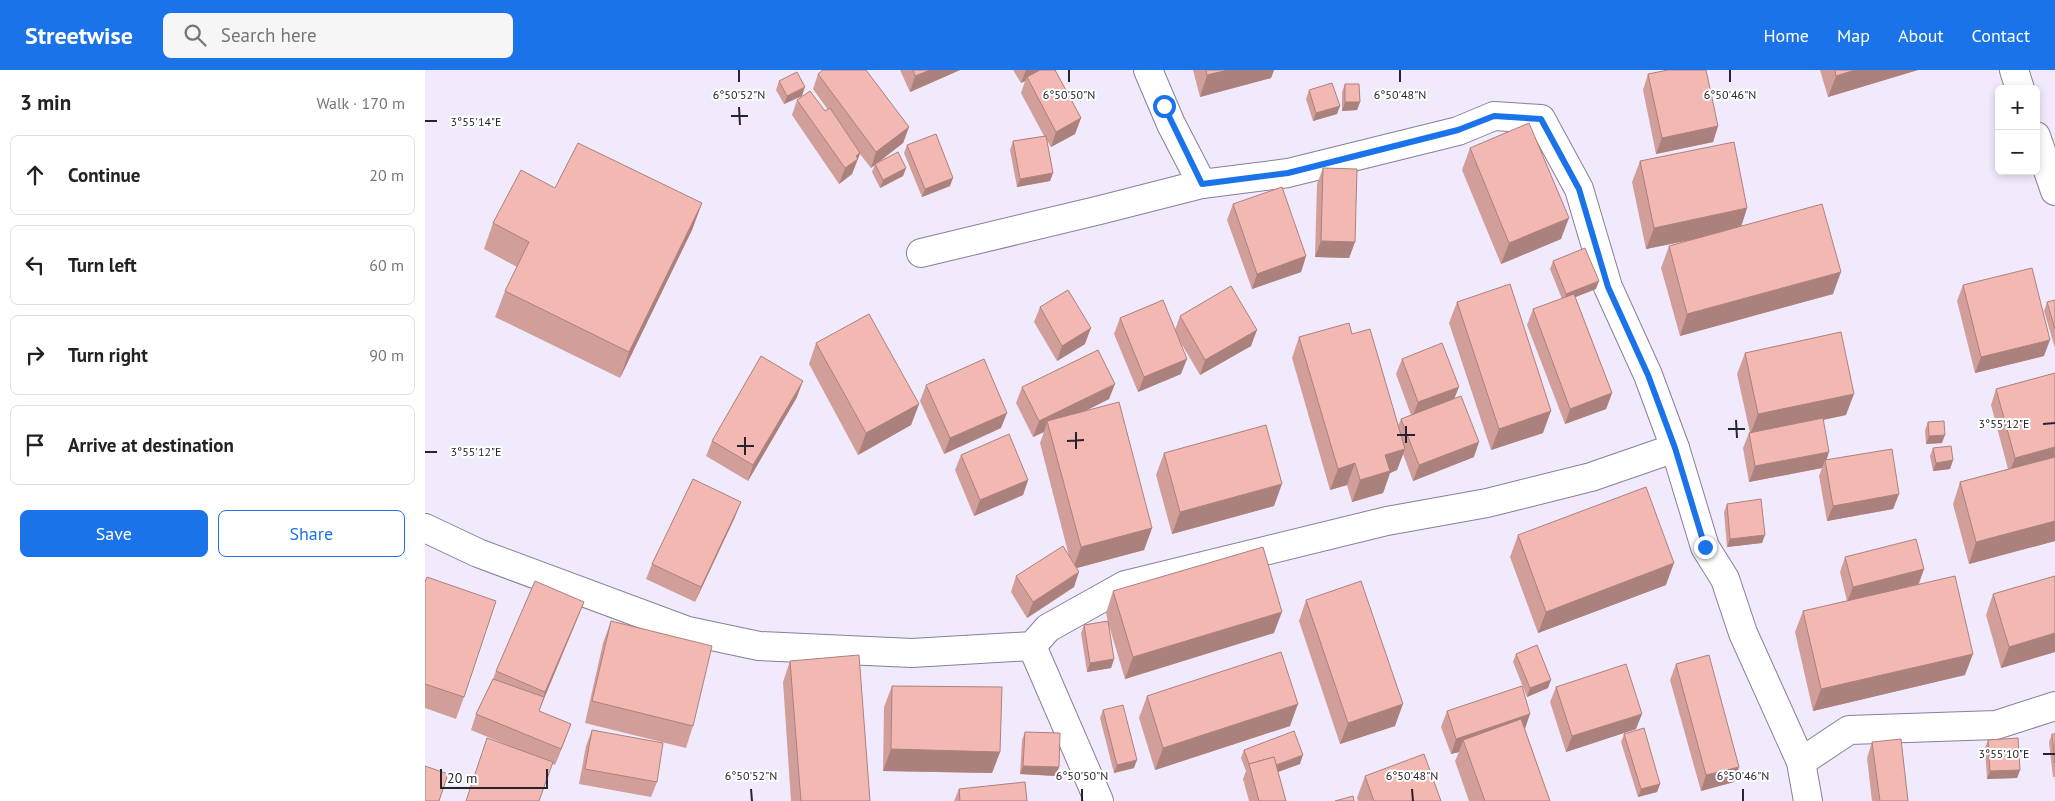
<!DOCTYPE html>
<meta charset="utf-8">
<style>
:root{--surface:#fff;--page:#f6f6f6;--text:#222;--muted:#767676;--line:#e0e0e0;--accent:#1a73e8}
body{margin:0;font-family:"PT Sans",sans-serif;background:var(--page);color:var(--text)}
.controls{position:absolute;right:15px;top:15px;display:grid;overflow:hidden;border-radius:8px;box-shadow:0 2px 8px #0003}
.controls button{width:45px;height:45px;display:grid;place-items:center;padding:0;border:0;border-bottom:1px solid var(--line);background:var(--surface);color:var(--text);font:25px sans-serif}
.scale{position:absolute;left:15px;bottom:12px;width:108px;box-sizing:border-box;padding-left:5px;border:2px solid #28242f;border-top:0;font-size:14px;line-height:18px;white-space:nowrap;color:#28242f;-webkit-text-stroke:4px #fff;paint-order:stroke}
.stop{position:absolute;width:15px;height:15px;margin:-11px;border:4px solid #1a73e8;border-radius:50%;background:#fff}
.stop.end{background:#1a73e8;border-color:#fff;box-shadow:0 1px 5px #0008}
.list{margin:0;padding:0;list-style:none}
h2{display:flex;justify-content:space-between;align-items:center;height:65px;margin:0;padding:0 20px;font-size:21px}
h2 small{font-size:16px;font-weight:400;color:var(--muted)}
.list li{display:grid;grid-template-columns:32px 1fr auto;gap:15px;align-items:center;box-sizing:border-box;height:80px;margin:0 10px 10px;padding:0 10px;border:1px solid var(--line);border-radius:8px}
.list b{display:block;font-size:19px;white-space:nowrap}
.list em{font-size:16px;font-style:normal;color:var(--muted)}
.actions{display:flex;gap:10px;padding:15px 20px}
.actions a{flex:1;padding:11px 0;border:1px solid var(--accent);border-radius:8px;text-align:center;font-size:18px;color:var(--accent)}
.actions .main{background:var(--accent);color:#fff}
.icon{flex:none;width:28px;height:28px;fill:none;stroke:currentColor;stroke-width:2;stroke-linecap:round;stroke-linejoin:round}
.map{position:relative;flex:none;width:1630px;height:731px;overflow:hidden}
header{display:flex;align-items:center;gap:30px;box-sizing:border-box;height:70px;padding:0 25px;background:var(--accent);color:#fff}
header strong{font-size:24px}
nav{display:flex;gap:28px;margin-inline-start:auto;font-size:18px}
.search{width:350px;height:45px;background:var(--page);display:flex;align-items:center;gap:12px;box-sizing:border-box;padding:0 18px;border-radius:8px;color:var(--muted);font-size:19px}
main{display:flex}
aside{flex:1;background:var(--surface)}
.map>svg:first-child{display:block}
.lines{fill:none;stroke-linecap:round;stroke-linejoin:round}
.minor-casing{stroke:#897e9a;stroke-width:30}
.minor{stroke:#fff;stroke-width:28}
.wall{fill:#d29e9a}
.shaded-wall{fill:#ab817d}
.building{fill:#f4b8b3;stroke:#ab817d}
.route{stroke:#1a73e8;stroke-width:6}
.ticks{fill:none;stroke:#28242f;stroke-width:2}
.ticks-label{font-size:12px;text-anchor:middle;fill:#28242f;stroke:#fff;stroke-width:4;stroke-linejoin:round;paint-order:stroke}
</style>
<header>
<strong>Streetwise</strong>
<div class="search"><svg class="icon" aria-label="search" viewBox="0 0 24 24"><circle cx="10" cy="10" r="6"/><path d="M15 15l6 6"/></svg>Search here</div>
<nav><a>Home</a><a>Map</a><a>About</a><a>Contact</a></nav>
</header>
<main>
<aside>
<h2>3 min<small>Walk · 170 m</small></h2>
<ul class="list">
<li><svg class="icon" aria-label="ahead" viewBox="0 0 24 24"><path d="M12 20V5M6 11l6-6 6 6"/></svg><div><b>Continue</b></div><em>20 m</em></li>
<li><svg class="icon" aria-label="left" viewBox="0 0 24 24"><path d="M17 20v-9H6M10 6l-5 5 5 5"/></svg><div><b>Turn left</b></div><em>60 m</em></li>
<li><svg class="icon" aria-label="right" viewBox="0 0 24 24"><path d="M7 20v-9h11M14 6l5 5-5 5"/></svg><div><b>Turn right</b></div><em>90 m</em></li>
<li><svg class="icon" aria-label="arrive" viewBox="0 0 24 24"><path d="M6 21V4h12l-3 4 3 4H6"/></svg><div><b>Arrive at destination</b></div></li>
</ul>
<div class="actions"><a class="main">Save</a><a>Share</a></div>
</aside>
<div class="map">
<svg width="1630" height="731" viewBox="0 0 1630 731">
<rect width="100%" height="100%" fill="#f1eafd"/>
<g class="lines">
<defs>
<g id="minor">
<polyline points="723,0 746,54 777,114 863,103 1033,61 1069,46 1116,49 1154,119 1183,217 1223,305 1250,378 1280,477 1300,509 1318,563 1376,692 1383,731"/>
<polyline points="1589,0 1595,19"/>
<polyline points="1611,66 1630,121"/>
<polyline points="496,183 675,140 777,114"/>
<polyline points="0,458 53,483 263,561 334,576 487,583 607,576 623,558 700,515 962,451 1062,433 1166,407 1250,378"/>
<polyline points="607,576 674,731"/>
<polyline points="1376,692 1424,660 1571,655 1630,636"/>
</g>
</defs>
<use href="#minor" class="minor-casing"/>
<use href="#minor" class="minor"/>
</g>
<g class="wall">
<polygon points="475,0 535,0 485,22"/>
<polygon points="588,0 630,0 656,48 650,64 626,77 622,70 628,103 625,111 592,117 585,80 588,71 619,66 596,23 600,11 596,13"/>
<polygon points="768,0 849,0 846,8 775,27"/>
<polygon points="1395,0 1493,0 1403,27"/>
<polygon points="393,4 484,57 478,73 451,94 481,98 478,106 455,118 447,102 450,94 446,98 435,84 427,104 414,114 367,45 372,30 400,41 403,40 388,19"/>
<polygon points="1223,4 1293,56 1288,72 1231,84 1218,20"/>
<polygon points="354,11 377,26 359,34 351,20"/>
<polygon points="920,14 935,32 932,40 917,41 917,22"/>
<polygon points="884,20 912,44 888,51 881,29"/>
<polygon points="482,75 525,116 497,127 479,83"/>
<polygon points="1045,78 1136,169 1076,194 1037,100"/>
<polygon points="1215,91 1322,138 1316,157 1408,224 1255,266 1236,198 1244,176 1274,168 1221,179 1207,112"/>
<polygon points="898,98 930,172 924,188 890,187 892,114"/>
<polygon points="130,118 277,133 267,160 195,308 70,247 80,221 92,197 59,179 68,153"/>
<polygon points="808,134 881,186 876,202 827,219 802,150"/>
<polygon points="1128,191 1171,219 1150,227 1187,323 1181,339 1140,354 1102,255 1108,239 1137,229 1125,199"/>
<polygon points="1538,215 1619,286 1550,303 1532,231"/>
<polygon points="1630,230 1630,278 1619,241 1622,232"/>
<polygon points="1032,232 1118,363 1066,380 1024,253"/>
<polygon points="615,237 660,274 632,291 609,252"/>
<polygon points="755,246 826,276 775,305 753,268 756,304 713,322 689,264 695,248 750,260"/>
<polygon points="927,264 973,356 976,349 986,345 971,304 977,289 1029,328 1049,387 988,411 978,384 972,400 965,403 958,423 927,432 922,415 905,420 867,288 874,267"/>
<polygon points="391,273 494,334 486,355 433,385 384,294"/>
<polygon points="1320,283 1421,345 1398,350 1401,390 1474,424 1468,439 1402,451 1394,406 1397,398 1324,412 1318,378 1324,363 1325,363 1312,304"/>
<polygon points="1630,303 1630,471 1544,494 1528,434 1535,412 1583,399 1566,335 1571,319"/>
<polygon points="501,315 576,358 519,384 495,331"/>
<polygon points="597,317 684,329 660,341 727,458 719,480 652,498 649,517 602,548 586,522 591,506 644,486 615,373 619,362 608,367 591,333"/>
<polygon points="372,327 323,411 281,386 287,371"/>
<polygon points="1503,352 1517,373 1501,374 1500,360"/>
<polygon points="1508,378 1528,390 1525,399 1508,401 1505,386"/>
<polygon points="739,383 849,436 747,464 731,405"/>
<polygon points="536,385 603,410 598,425 549,446 530,400"/>
<polygon points="1302,434 1337,473 1302,477 1299,442"/>
<polygon points="310,447 270,532 221,509 227,494"/>
<polygon points="1093,465 1241,515 1113,563 1085,487"/>
<polygon points="1420,487 1499,499 1494,514 1540,605 1388,641 1370,562 1378,541 1422,531 1415,502"/>
<polygon points="1630,506 1630,582 1576,598 1561,545 1568,524"/>
<polygon points="0,512 39,627 31,649 0,638"/>
<polygon points="688,521 849,563 700,609 683,552 689,589 686,598 662,602 656,563 659,555 683,551 681,543"/>
<polygon points="881,530 970,656 915,674 874,551"/>
<polygon points="159,532 153,547 114,641 140,670 130,695 46,660 51,644 68,609 71,601"/>
<polygon points="186,551 268,656 261,678 160,653 178,573"/>
<polygon points="1091,584 1123,618 1102,627 1088,592"/>
<polygon points="365,591 445,731 366,731 358,612"/>
<polygon points="1251,594 1314,697 1309,712 1276,721 1245,610"/>
<polygon points="467,616 575,682 567,703 458,701 459,637"/>
<polygon points="1131,617 1211,659 1141,682 1125,632"/>
<polygon points="722,626 865,656 730,700 714,648"/>
<polygon points="678,640 709,698 689,703 675,648"/>
<polygon points="1022,641 1100,659 1125,731 1044,731 1030,691 1034,682 1026,684 1016,657"/>
<polygon points="167,660 232,712 226,727 154,714 161,676"/>
<polygon points="600,662 631,706 595,704 597,670"/>
<polygon points="1199,664 1235,714 1232,722 1213,727 1196,672"/>
<polygon points="1627,664 1630,664 1630,707 1628,707 1624,672"/>
<polygon points="1563,670 1595,700 1592,708 1562,709 1560,678"/>
<polygon points="1447,672 1483,731 1447,731 1442,688"/>
<polygon points="819,680 875,694 853,702 861,731 824,731 818,709 821,701 816,688"/>
<polygon points="940,706 1016,731 933,731 932,728"/>
<polygon points="534,719 602,731 529,731"/>
</g>
<g class="shaded-wall">
<polygon points="505,0 535,0 485,22 490,6"/>
<polygon points="601,0 618,0 602,7 600,11 596,13"/>
<polygon points="803,0 849,0 846,8 775,27 782,5"/>
<polygon points="1430,0 1493,0 1403,27 1411,6"/>
<polygon points="380,17 377,26 359,34 362,26"/>
<polygon points="920,32 935,32 932,40 917,41"/>
<polygon points="915,36 912,44 888,51 891,43"/>
<polygon points="656,48 650,64 626,77 631,62"/>
<polygon points="1293,56 1288,72 1231,84 1237,68"/>
<polygon points="484,57 478,73 446,98 451,82"/>
<polygon points="435,83 427,104 414,114 420,98 431,86"/>
<polygon points="481,98 478,106 455,118 458,110"/>
<polygon points="628,103 625,111 592,117 595,109"/>
<polygon points="528,108 525,116 497,127 500,119"/>
<polygon points="277,133 267,160 195,308 204,282"/>
<polygon points="1322,138 1315,160 1221,179 1229,158"/>
<polygon points="1144,148 1136,169 1076,194 1084,173"/>
<polygon points="896,171 930,172 924,188 890,187"/>
<polygon points="881,186 876,202 827,219 832,204"/>
<polygon points="1416,202 1408,224 1255,266 1262,244"/>
<polygon points="1174,211 1171,219 1138,232 1141,224"/>
<polygon points="666,258 660,274 632,291 637,276"/>
<polygon points="832,260 826,276 775,305 780,290"/>
<polygon points="1625,270 1619,286 1550,303 1556,287"/>
<polygon points="762,289 756,304 713,322 719,307"/>
<polygon points="378,311 372,327 323,411 328,395"/>
<polygon points="690,314 684,329 624,359 622,351 619,362 608,367 614,351"/>
<polygon points="1034,317 1028,332 987,348 993,332"/>
<polygon points="1187,323 1181,339 1140,354 1145,339"/>
<polygon points="1429,324 1421,345 1325,365 1333,344"/>
<polygon points="494,334 486,355 433,385 441,363"/>
<polygon points="1126,341 1118,363 1066,380 1074,359"/>
<polygon points="582,343 576,358 519,384 525,368"/>
<polygon points="1520,365 1517,373 1501,374 1504,366"/>
<polygon points="1054,372 1049,387 988,411 994,395"/>
<polygon points="1630,377 1630,391 1584,403 1590,388"/>
<polygon points="980,379 972,400 965,403 958,423 927,432 935,410 960,385"/>
<polygon points="1404,382 1401,392 1400,390 1397,398 1324,412 1330,396"/>
<polygon points="1528,390 1525,399 1508,401 1511,393"/>
<polygon points="930,393 922,415 905,420 913,399"/>
<polygon points="603,410 598,425 549,446 555,430"/>
<polygon points="857,414 849,436 747,464 755,442"/>
<polygon points="1474,424 1468,439 1402,451 1408,436"/>
<polygon points="316,432 310,447 270,532 276,517"/>
<polygon points="1630,451 1630,471 1544,494 1551,472"/>
<polygon points="727,458 719,480 648,499 656,477"/>
<polygon points="1340,465 1337,473 1302,477 1305,469"/>
<polygon points="1249,493 1241,515 1113,563 1121,542"/>
<polygon points="1499,499 1493,514 1422,532 1428,517"/>
<polygon points="654,502 649,517 602,548 608,532"/>
<polygon points="159,532 153,547 115,638 120,622"/>
<polygon points="857,542 849,563 700,609 708,587"/>
<polygon points="1630,563 1630,582 1576,598 1584,577"/>
<polygon points="1548,584 1540,605 1388,641 1396,619"/>
<polygon points="689,589 686,598 662,602 665,593"/>
<polygon points="1126,610 1123,618 1102,627 1105,618"/>
<polygon points="873,634 865,656 730,700 738,678"/>
<polygon points="978,634 970,656 915,674 923,653"/>
<polygon points="1105,644 1100,659 1038,670 1034,682 1026,684 1031,669"/>
<polygon points="1217,644 1211,659 1141,682 1147,666"/>
<polygon points="146,654 140,670 130,695 136,679"/>
<polygon points="466,679 575,682 567,703 458,701"/>
<polygon points="878,685 875,694 844,705 847,697"/>
<polygon points="712,690 709,698 689,703 692,695"/>
<polygon points="598,696 634,697 631,706 595,704"/>
<polygon points="1314,697 1309,712 1276,721 1281,705"/>
<polygon points="1595,700 1592,708 1562,709 1565,701"/>
<polygon points="1235,714 1232,722 1213,727 1216,719"/>
</g>
<g class="building">
<polygon points="398,0 441,0 484,57 451,82 393,4"/>
<polygon points="488,0 505,0 490,6"/>
<polygon points="615,0 630,0 656,48 631,62 602,7"/>
<polygon points="781,0 803,0 782,5"/>
<polygon points="1243,0 1281,0 1293,56 1237,68 1223,4"/>
<polygon points="1410,0 1430,0 1411,6"/>
<polygon points="372,2 380,17 362,26 354,11"/>
<polygon points="907,13 915,36 891,43 884,20"/>
<polygon points="920,14 934,14 935,32 920,32"/>
<polygon points="385,21 400,41 405,38 435,83 431,86 433,89 420,98 372,30"/>
<polygon points="1104,53 1144,148 1084,173 1045,78"/>
<polygon points="511,64 528,108 500,119 482,75"/>
<polygon points="621,66 628,103 595,109 588,71"/>
<polygon points="1309,72 1322,138 1229,158 1215,91"/>
<polygon points="153,73 277,133 204,282 80,221 104,172 68,153 96,100 130,118"/>
<polygon points="473,82 481,98 458,110 450,94"/>
<polygon points="898,98 932,99 930,172 896,171"/>
<polygon points="857,117 881,186 832,204 808,134"/>
<polygon points="1397,134 1416,202 1262,244 1244,176"/>
<polygon points="1160,178 1174,211 1141,224 1128,191"/>
<polygon points="1607,198 1625,270 1556,287 1538,215"/>
<polygon points="1085,214 1126,341 1074,359 1032,232"/>
<polygon points="806,216 832,260 780,290 755,246"/>
<polygon points="643,220 666,258 637,276 615,237"/>
<polygon points="1149,224 1187,323 1145,339 1108,239"/>
<polygon points="738,230 762,289 719,307 695,248"/>
<polygon points="1630,230 1630,259 1622,232"/>
<polygon points="444,244 494,334 441,363 391,273"/>
<polygon points="924,253 927,264 945,259 980,379 960,385 965,401 935,410 930,393 913,399 874,267"/>
<polygon points="1416,262 1429,324 1333,344 1320,283"/>
<polygon points="1017,273 1034,317 993,332 977,289"/>
<polygon points="673,280 690,314 614,351 597,317"/>
<polygon points="336,286 378,311 328,395 287,371"/>
<polygon points="559,289 582,343 525,368 501,315"/>
<polygon points="1630,303 1630,377 1590,388 1571,319"/>
<polygon points="1036,326 1054,372 994,395 976,349"/>
<polygon points="694,332 727,458 656,477 622,351"/>
<polygon points="1398,348 1404,382 1330,396 1324,363"/>
<polygon points="1519,351 1520,365 1504,366 1503,352"/>
<polygon points="841,355 857,414 755,442 739,383"/>
<polygon points="584,364 603,410 555,430 536,385"/>
<polygon points="1526,376 1528,390 1511,393 1508,378"/>
<polygon points="1467,379 1474,424 1408,436 1400,390"/>
<polygon points="1630,387 1630,451 1551,472 1535,412"/>
<polygon points="268,409 316,432 276,517 227,494"/>
<polygon points="1221,417 1249,493 1121,542 1093,465"/>
<polygon points="1336,429 1340,465 1305,469 1302,434"/>
<polygon points="1491,469 1499,499 1428,517 1420,487"/>
<polygon points="638,476 654,502 608,532 591,506"/>
<polygon points="838,477 857,542 708,587 688,521"/>
<polygon points="1530,506 1548,584 1396,619 1378,541"/>
<polygon points="1630,506 1630,563 1584,577 1568,524"/>
<polygon points="2,507 71,531 39,627 0,614 0,512"/>
<polygon points="110,511 159,532 120,622 71,601"/>
<polygon points="936,511 978,634 923,653 881,530"/>
<polygon points="186,551 287,576 268,656 167,631"/>
<polygon points="683,551 689,589 665,593 659,555"/>
<polygon points="1112,575 1126,610 1105,618 1091,584"/>
<polygon points="856,582 873,634 738,678 722,626"/>
<polygon points="434,585 445,731 376,731 365,591"/>
<polygon points="1284,585 1314,697 1281,705 1251,594"/>
<polygon points="1201,594 1217,644 1147,666 1131,617"/>
<polygon points="68,609 119,627 114,641 146,654 136,679 51,644"/>
<polygon points="467,616 577,617 575,682 466,679"/>
<polygon points="1097,616 1105,644 1031,669 1022,641"/>
<polygon points="698,635 712,690 692,695 678,640"/>
<polygon points="1096,649 1125,731 1060,731 1038,670"/>
<polygon points="1219,658 1235,714 1216,719 1199,664"/>
<polygon points="167,660 238,673 232,712 160,699"/>
<polygon points="869,661 878,685 851,695 849,687 824,694 819,680"/>
<polygon points="600,662 635,663 634,697 598,696"/>
<polygon points="1627,664 1630,664 1630,693"/>
<polygon points="62,668 128,692 114,731 41,731"/>
<polygon points="1593,668 1595,700 1565,701 1563,670"/>
<polygon points="1476,669 1483,731 1455,731 1447,672"/>
<polygon points="999,684 1016,731 949,731 940,706"/>
<polygon points="849,687 861,731 834,731 824,694"/>
<polygon points="0,696 23,704 14,731 0,731"/>
<polygon points="600,712 602,731 535,731 534,719"/>
<polygon points="928,726 929,731 910,731"/>
</g>
<g class="lines">
<polyline class="route" points="739,36 777,114 863,103 1033,60 1069,46 1116,49 1154,119 1183,217 1223,305 1250,378 1280,477"/>
</g>
<path class="ticks" d="M314 0V12M644 0V12M975 0V12M1305 0V12M314 37 315 55M306 46H323M0 51H12M1311 350 1312 368M1618 354 1630 353M981 356V373M1303 359H1320M651 362V379M972 365H990M320 367V385M642 371 659 370M312 376H329M0 382H12M1618 684H1630M326 719 327 731M657 719V731M987 719 988 731M1318 719V731"/>
<g class="ticks-label">
<text x="314" y="29">6°50'52"N</text>
<text x="644" y="29">6°50'50"N</text>
<text x="975" y="29">6°50'48"N</text>
<text x="1305" y="29">6°50'46"N</text>
<text x="51" y="56">3°55'14"E</text>
<text x="1579" y="358">3°55'12"E</text>
<text x="51" y="386">3°55'12"E</text>
<text x="1579" y="688">3°55'10"E</text>
<text x="326" y="710">6°50'52"N</text>
<text x="657" y="710">6°50'50"N</text>
<text x="987" y="710">6°50'48"N</text>
<text x="1318" y="710">6°50'46"N</text>
</g>
</svg>
<div class="controls">
<button>+</button>
<button>−</button>
</div>
<div class="scale">20 m</div>
<div class="stop" style="left:739px;top:36px"></div>
<div class="stop end" style="left:1280px;top:477px"></div>
</div>
</main>
